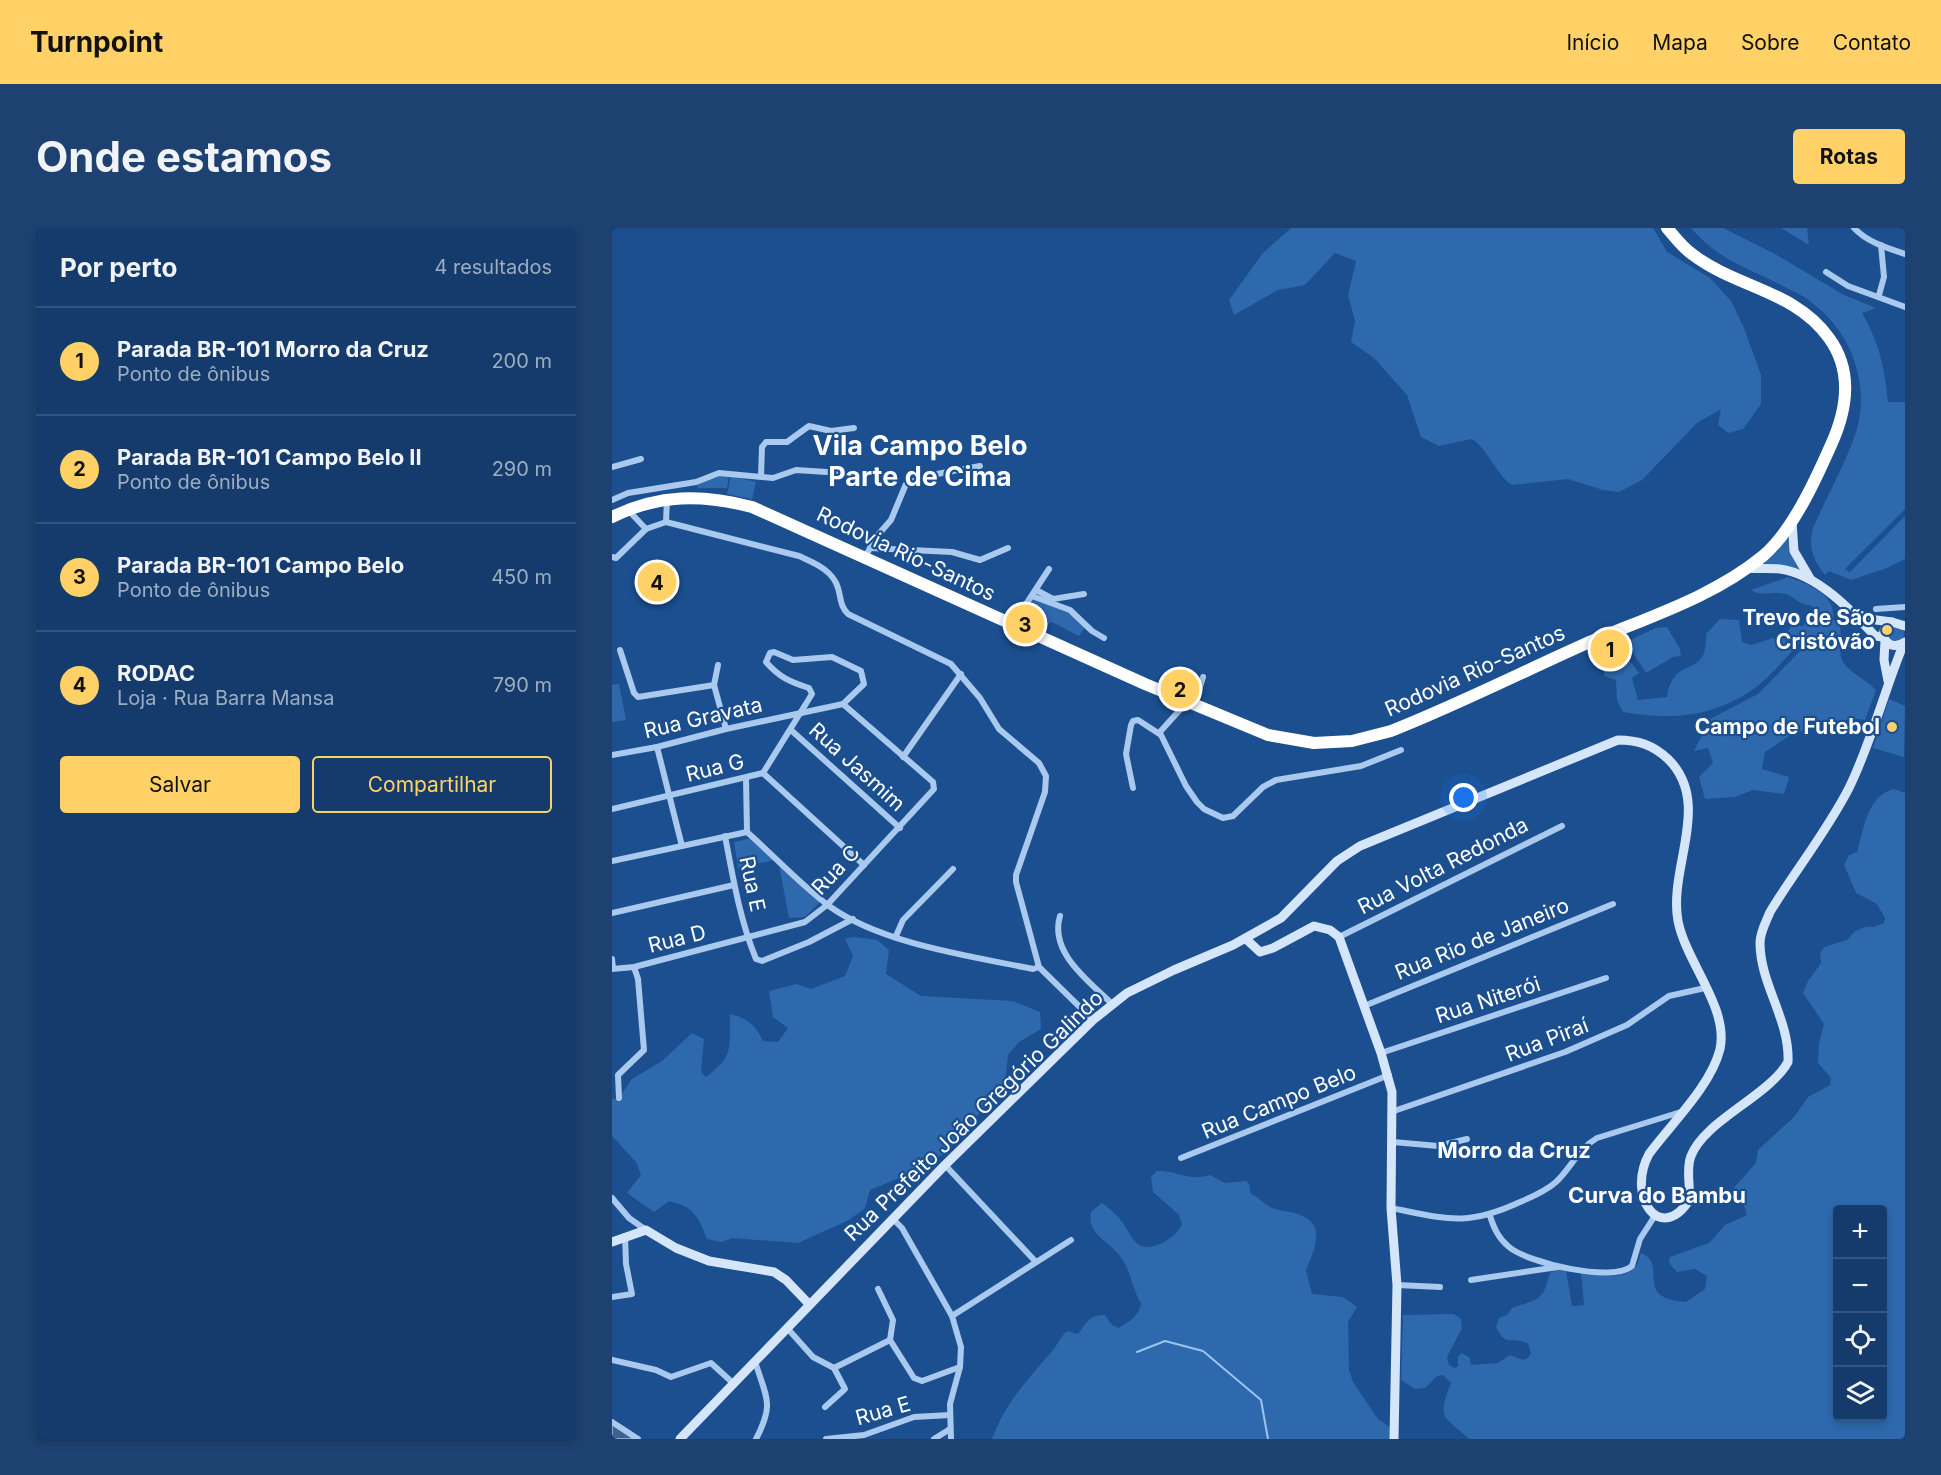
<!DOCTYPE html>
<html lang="pt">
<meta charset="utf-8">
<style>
:root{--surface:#143b6b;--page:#1d4271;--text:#f1f3f6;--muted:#9dadc1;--line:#33557e;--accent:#ffd166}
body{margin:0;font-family:Inter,sans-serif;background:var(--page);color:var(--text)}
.controls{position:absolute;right:18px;bottom:18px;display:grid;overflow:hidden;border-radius:6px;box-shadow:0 3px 9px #0003}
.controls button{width:54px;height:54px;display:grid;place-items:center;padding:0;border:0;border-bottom:2px solid var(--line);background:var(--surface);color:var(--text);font:30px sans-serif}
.you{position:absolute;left:852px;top:570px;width:21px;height:21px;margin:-15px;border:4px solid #fff;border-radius:50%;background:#1a73e8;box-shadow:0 0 0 9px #1a73e833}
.badge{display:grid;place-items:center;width:39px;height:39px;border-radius:50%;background:var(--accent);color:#111;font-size:20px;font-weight:700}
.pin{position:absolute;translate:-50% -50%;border:3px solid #fff;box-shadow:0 2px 6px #0006}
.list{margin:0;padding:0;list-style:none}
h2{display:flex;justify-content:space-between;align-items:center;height:78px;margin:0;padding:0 24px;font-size:26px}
h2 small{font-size:20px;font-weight:400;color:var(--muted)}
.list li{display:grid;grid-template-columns:39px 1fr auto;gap:18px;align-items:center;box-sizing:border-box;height:108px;padding:0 24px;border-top:2px solid var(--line)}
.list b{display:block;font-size:22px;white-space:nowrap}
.list p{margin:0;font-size:20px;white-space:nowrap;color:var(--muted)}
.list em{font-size:20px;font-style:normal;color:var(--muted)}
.actions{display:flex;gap:12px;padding:18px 24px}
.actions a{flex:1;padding:14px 0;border:2px solid var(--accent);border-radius:6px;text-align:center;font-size:21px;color:var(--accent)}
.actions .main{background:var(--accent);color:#111}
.icon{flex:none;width:33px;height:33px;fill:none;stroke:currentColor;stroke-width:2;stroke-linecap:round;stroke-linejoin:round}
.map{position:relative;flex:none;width:1293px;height:1211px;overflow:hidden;border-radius:6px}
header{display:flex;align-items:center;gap:36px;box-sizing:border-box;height:84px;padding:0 30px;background:var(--accent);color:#111}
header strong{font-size:28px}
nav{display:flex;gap:33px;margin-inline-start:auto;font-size:21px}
.intro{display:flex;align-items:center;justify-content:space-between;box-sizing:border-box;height:144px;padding:0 36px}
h1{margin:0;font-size:42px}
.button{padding:15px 27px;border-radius:6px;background:var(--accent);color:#111;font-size:21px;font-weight:700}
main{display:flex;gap:36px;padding:0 36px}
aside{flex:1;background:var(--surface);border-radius:6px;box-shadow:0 3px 9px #0003}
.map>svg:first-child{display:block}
.green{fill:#2e69ad;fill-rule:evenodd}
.water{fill:#3c6290;stroke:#9cc4f0;stroke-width:1.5}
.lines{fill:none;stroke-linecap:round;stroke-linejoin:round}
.stream{stroke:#9cc4f0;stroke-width:2}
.street{stroke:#a9c9ee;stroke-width:6}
.secondary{stroke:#d6e6fa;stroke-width:9}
.highway{stroke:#fff;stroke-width:12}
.poi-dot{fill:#ffd166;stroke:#1b4f8f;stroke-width:2}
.labels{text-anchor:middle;stroke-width:4.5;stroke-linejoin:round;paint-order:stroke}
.street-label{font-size:21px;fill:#fff;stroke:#1b4f8f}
.poi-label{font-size:21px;font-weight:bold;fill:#fff;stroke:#1b4f8f;text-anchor:end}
.neighbourhood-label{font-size:22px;font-weight:bold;fill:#fff;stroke:#1b4f8f}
.district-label{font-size:27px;font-weight:bold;fill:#fff;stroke:#1b4f8f}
</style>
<header>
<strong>Turnpoint</strong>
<nav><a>Início</a><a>Mapa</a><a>Sobre</a><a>Contato</a></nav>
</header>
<div class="intro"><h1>Onde estamos</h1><a class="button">Rotas</a></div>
<main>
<aside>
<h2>Por perto<small>4 resultados</small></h2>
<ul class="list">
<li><span class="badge">1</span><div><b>Parada BR-101 Morro da Cruz</b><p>Ponto de ônibus</p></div><em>200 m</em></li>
<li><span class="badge">2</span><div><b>Parada BR-101 Campo Belo II</b><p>Ponto de ônibus</p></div><em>290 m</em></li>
<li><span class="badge">3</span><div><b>Parada BR-101 Campo Belo</b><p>Ponto de ônibus</p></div><em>450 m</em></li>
<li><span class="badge">4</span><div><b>RODAC</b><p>Loja · Rua Barra Mansa</p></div><em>790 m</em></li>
</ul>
<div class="actions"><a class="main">Salvar</a><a>Compartilhar</a></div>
</aside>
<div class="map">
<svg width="1293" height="1211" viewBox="0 0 1293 1211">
<rect width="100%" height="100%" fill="#1b4f8f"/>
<g class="green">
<path d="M679 0H1041L1055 24 1098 50 1119 73 1132 100 1149 147V176L1131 201 1116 205 1106 197 1109 181 1085 195 1030 252 1007 264 991 262 956 251 900 257C883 246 878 223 860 211L827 218 809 209 795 167 762 130 739 114 743 93 736 67 744 33 723 25 693 57 666 62 622 87 617 72 651 25Z"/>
<path d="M1079 0H1111L1163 26 1232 67 1264 80 1250 85C1268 117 1272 137 1276 174H1293V281L1233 341 1238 344 1293 288V331L1275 340 1239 352 1217 343 1213 347C1201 331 1196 320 1201 300 1215 268 1233 237 1244 204 1259 157 1239 103 1199 74 1191 67 1180 63 1171 58 1133 38 1109 34 1079 0Z"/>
<polygon points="1169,0 1195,0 1197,17"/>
<polygon points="99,247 117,248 115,260 86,260 84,255"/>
<polygon points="119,248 144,254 140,271 115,266"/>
<polygon points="1175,309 1179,325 1188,342 1150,338 1166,323"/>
<path d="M1176 349C1196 356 1224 366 1221 391L1228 399C1230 409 1227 420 1229 429 1232 442 1254 451 1264 462L1253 492 1238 490 1219 500H1199L1180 506 1153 524 1150 541 1177 549 1172 566 1141 562 1123 569 1093 571 1087 549 1101 535 1096 520 1082 523 1098 491 1146 466 1195 416 1189 414C1174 429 1160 447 1143 460 1101 490 1059 492 1011 484L1005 472 1004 452 992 448C993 434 994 426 1008 420L1027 445 1020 450 1026 472 1055 469C1061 425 1096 453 1094 406L1108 391 1127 392 1130 414 1139 417 1174 406 1180 397 1191 398 1195 391 1201 388 1200 378C1187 377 1183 369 1173 366 1161 363 1149 369 1139 362Z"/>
<polygon points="421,370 458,384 473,399 467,408 440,394 431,399 419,396 411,390 410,386"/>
<circle cx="1284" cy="406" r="8"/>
<polygon points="1055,399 1068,421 1069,428 1061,429 1034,445 1014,414 1044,400"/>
<polygon points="7,456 14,492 0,494 0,457"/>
<polygon points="1277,471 1293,478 1292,529 1261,520"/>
<path d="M1282 561 1293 565V1211H857C833 1188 824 1193 839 1155L831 1147 825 1148 813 1160 803 1161 789 1152 791 1087 842 1086 849 1091 850 1100 835 1129 837 1137 843 1140 846 1138V1129L850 1125 858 1130 859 1137 886 1135 898 1127 911 1132 916 1130 919 1125 916 1116C901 1107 894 1121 884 1099L887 1090 895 1087 900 1080C927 1070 930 1075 938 1045L946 1041 954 1042 960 1078 972 1077 969 1044C985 1046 1012 1054 1024 1038 1027 1035 1027 1029 1029 1025 1058 1037 1019 1070 1074 1074L1093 1061 1095 1048 1083 1041 1065 1044 1057 1035 1058 1029 1097 1015 1113 997 1135 987 1131 975 1119 969 1120 962 1144 935 1146 922 1183 888 1196 869 1218 857 1219 850 1206 835 1207 815 1212 796 1191 765 1196 753 1209 735 1208 726 1212 719 1235 712 1243 703 1254 699H1262L1272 695 1273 690 1265 676 1244 665 1232 637 1237 627 1245 624C1252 600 1255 568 1282 561ZM1226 982H1270V1188H1226Z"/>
<polygon points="140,610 162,632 126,640 122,614"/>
<polygon points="167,637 208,674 193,689 177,690"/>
<path d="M242 709 265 712 277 722 274 746 309 768 400 773 428 784 429 801 407 814 396 827 393 855 335 924 294 947 258 962 253 980 237 992 186 1015 121 1010 109 1014 95 1011C86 988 82 979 57 973L42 984 15 965 29 947 24 934 0 908V871L7 870 20 851 50 833 80 805 92 811 89 844 94 849C123 827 117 820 118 786 135 790 144 797 151 813L166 814 176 800 161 789 157 763 185 756 199 761 233 748 241 728 233 711Z"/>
<path d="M545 943C566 942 577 954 598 947L613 955 634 953 637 956 639 966C647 969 651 975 658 979 666 983 677 983 686 986 716 996 702 1022 694 1042L700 1066 731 1069 745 1079 736 1094 737 1142 741 1154 766 1191 782 1202V1211H380C393 1175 416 1151 441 1122 446 1116 448 1109 455 1103L466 1106C475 1094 477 1087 493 1087L500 1097 507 1100C517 1093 527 1089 529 1075 519 1060 520 1043 508 1028 496 1012 475 1007 479 984L490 975C497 980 503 985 508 991 521 1008 523 1028 550 1015 559 1010 565 1006 570 996L567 987 541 964 539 949Z"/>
</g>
<polygon class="water" points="0,1196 23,1211 0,1211"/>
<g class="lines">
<polyline class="stream" points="525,1124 553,1113 591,1123 649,1172 656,1211"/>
<g class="street">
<path d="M1242 0C1255 14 1275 20 1293 26"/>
<polyline points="1214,44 1236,58 1293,79"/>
<polyline points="1267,67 1272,49 1269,17"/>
<polyline points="0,239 29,231"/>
<polyline points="149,248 150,219 154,214 175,214 197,198 219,203 242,200"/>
<polyline points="0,272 16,265 84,254 107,245 161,250 184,242 230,245"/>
<polyline points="16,282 34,301"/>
<polyline points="54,294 55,271"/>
<polyline points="258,320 340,324 368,332 396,320"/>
<path d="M0 329 4 330 34 301 54 294 187 328C202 335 221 342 226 360 229 370 228 378 236 386L339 436 368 470 387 501 427 535 434 548 433 564 404 647V654L427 739 481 792"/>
<polyline points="253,329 265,308 279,292 294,256 314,248 368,238"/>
<polyline points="424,362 441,371 472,366"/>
<polyline points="420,368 458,382 480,403 492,410"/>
<polyline points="1264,381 1293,379"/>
<polyline points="401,396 437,341"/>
<polyline points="8,422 22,465 26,469 102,457"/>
<polyline points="106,437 102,457 114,501"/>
<polyline points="583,476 591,449"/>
<polyline points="180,503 288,600"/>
<polyline points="547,505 575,474"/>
<polyline points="45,519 70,618"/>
<polyline points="0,527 45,519 114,501 231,476 321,554 322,561 215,677 193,694 22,739 0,741"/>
<polyline points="291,529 349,446"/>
<path d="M151 545 200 466 197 460C178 454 167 449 154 434L158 425 162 424 181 432 220 429 249 443 252 456 231 476"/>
<polyline points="151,545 252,637"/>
<polyline points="134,550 135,604"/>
<polyline points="521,560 514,526 519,497 521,493 526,492 549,507 574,558 585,574 592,581 611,590 621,588 651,559 664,552 749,538 789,522"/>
<polyline points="0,581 151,545"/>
<path d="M135 604C162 628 188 656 217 678 270 716 358 728 421 741L427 739"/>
<path d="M113 608C121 650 128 692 144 731L150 733 197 714 241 691"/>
<polyline points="0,633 135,604"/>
<polyline points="0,685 122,657"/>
<path d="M448 688C437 725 477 753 500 776"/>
<polyline points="284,708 291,692 341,641"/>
<polyline points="727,709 950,598"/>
<polyline points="0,731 1,740"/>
<polyline points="752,778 1001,676"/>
<polyline points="769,825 994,750"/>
<polyline points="7,870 6,847 32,822 26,751 22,739"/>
<polyline points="782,883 953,824 1015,797 1057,768 1093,760"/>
<polyline points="781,914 826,918 855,911"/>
<polyline points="569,930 777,847"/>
<polyline points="333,937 424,1034"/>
<polyline points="0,970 17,990 34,1002"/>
<path d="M779 980C835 991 854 999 908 974 920 969 935 962 944 954 959 940 966 921 985 910L1072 883"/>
<path d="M878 988C882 1000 886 1010 897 1019 916 1035 1001 1055 1020 1038L1028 1011 1044 986"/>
<polyline points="281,991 290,1000 340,1088 349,1119 348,1139 338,1176 339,1211"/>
<polyline points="859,1052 946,1039"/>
<polyline points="785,1057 828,1059"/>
<polyline points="266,1061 281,1092 278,1112 302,1150 310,1153 348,1139"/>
<polyline points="0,1069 20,1066 14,1036 13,1008"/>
<polyline points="340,1088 459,1012"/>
<polyline points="176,1101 201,1129 222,1140 233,1161 213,1179"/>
<polyline points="0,1132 44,1142 59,1149 99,1135 122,1156"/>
<path d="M143 1133C154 1170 163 1175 144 1211"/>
<polyline points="222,1140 278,1112"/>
<polyline points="0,1194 26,1211"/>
<polyline points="214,1211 252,1207 302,1189 338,1187"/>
<polyline points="322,1211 338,1201"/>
</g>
<g class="secondary">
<polyline points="1180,293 1182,323 1199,352"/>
<path d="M1135 340C1146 341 1157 340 1168 341 1205 346 1239 382 1263 408L1271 409"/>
<polyline points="1244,385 1256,391 1280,394"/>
<polyline points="1273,413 1272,432 1276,453"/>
<path d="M1293 414C1276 426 1262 404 1280 394L1293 398"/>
<polyline points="634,711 648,724 661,720 702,698 718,702 727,709 769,825 780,864 779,980 785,1057 782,1211"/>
<polyline points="0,1014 34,1002 64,1020 97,1033 162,1044 174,1052 197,1076"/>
<path d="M68 1211 333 937 481 792 515 765 562 742 621 717 669 690 725 633 748 618 1006 512C1026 512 1041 517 1056 531 1101 575 1056 640 1066 693 1074 734 1117 780 1108 821 1099 858 1059 896 1037 926 1014 969 1048 1015 1076 974 1080 959 1073 943 1079 928 1092 893 1157 868 1176 834 1178 792 1148 756 1148 715 1148 704 1154 694 1158 684 1183 643 1215 603 1237 560 1260 513 1272 463 1292 415"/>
</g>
<path class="highway" d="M0 289C47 266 90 266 140 279L533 456 656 507 702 515 740 513 779 503C845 477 908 445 973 416 1033 390 1100 370 1151 328 1180 304 1204 251 1219 217 1235 182 1241 143 1217 110 1183 62 1124 60 1080 26 1070 19 1063 9 1055 0"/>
</g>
<g class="poi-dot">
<circle cx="1275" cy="402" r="6"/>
<circle cx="1280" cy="499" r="6"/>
</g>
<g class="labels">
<g class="street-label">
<text transform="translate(294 326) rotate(25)" y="7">Rodovia Rio-Santos</text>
<text transform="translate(863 443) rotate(-24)" y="7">Rodovia Rio-Santos</text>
<text transform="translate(91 490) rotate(-13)" y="7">Rua Gravata</text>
<text transform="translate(245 539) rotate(42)" y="7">Rua Jasmim</text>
<text transform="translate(103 540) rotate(-14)" y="7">Rua G</text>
<text transform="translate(831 638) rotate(-27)" y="7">Rua Volta Redonda</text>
<text transform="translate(224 642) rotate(-47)" y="7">Rua C</text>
<text transform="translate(140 656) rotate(78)" y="7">Rua E</text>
<text transform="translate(65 711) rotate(-14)" y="7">Rua D</text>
<text transform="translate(870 711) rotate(-22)" y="7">Rua Rio de Janeiro</text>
<text transform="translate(876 772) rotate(-18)" y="7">Rua Niterói</text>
<text transform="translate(935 812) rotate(-21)" y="7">Rua Piraí</text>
<text transform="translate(667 874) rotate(-22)" y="7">Rua Campo Belo</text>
<text transform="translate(362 888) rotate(-44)" y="7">Rua Prefeito João Gregório Galindo</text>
<text transform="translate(271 1183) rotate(-16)" y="7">Rua E</text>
</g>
<g class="poi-label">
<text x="1263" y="397">Trevo de São<tspan x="1263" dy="24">Cristóvão</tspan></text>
<text x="1268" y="506">Campo de Futebol</text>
</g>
<g class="neighbourhood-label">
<text x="902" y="930">Morro da Cruz</text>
<text x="1045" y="975">Curva do Bambu</text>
</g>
<g class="district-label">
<text x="308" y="227">Vila Campo Belo<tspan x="308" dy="31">Parte de Cima</tspan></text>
</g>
</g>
</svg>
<div class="controls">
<button>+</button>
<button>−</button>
<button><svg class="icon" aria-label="locate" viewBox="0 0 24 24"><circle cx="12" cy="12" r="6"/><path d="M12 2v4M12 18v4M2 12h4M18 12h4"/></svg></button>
<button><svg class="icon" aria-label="layers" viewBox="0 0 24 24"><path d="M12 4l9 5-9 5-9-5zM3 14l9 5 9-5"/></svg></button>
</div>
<div class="you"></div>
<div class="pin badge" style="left:998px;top:421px">1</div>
<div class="pin badge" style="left:568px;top:461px">2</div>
<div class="pin badge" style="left:413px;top:396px">3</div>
<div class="pin badge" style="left:45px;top:354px">4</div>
</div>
</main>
